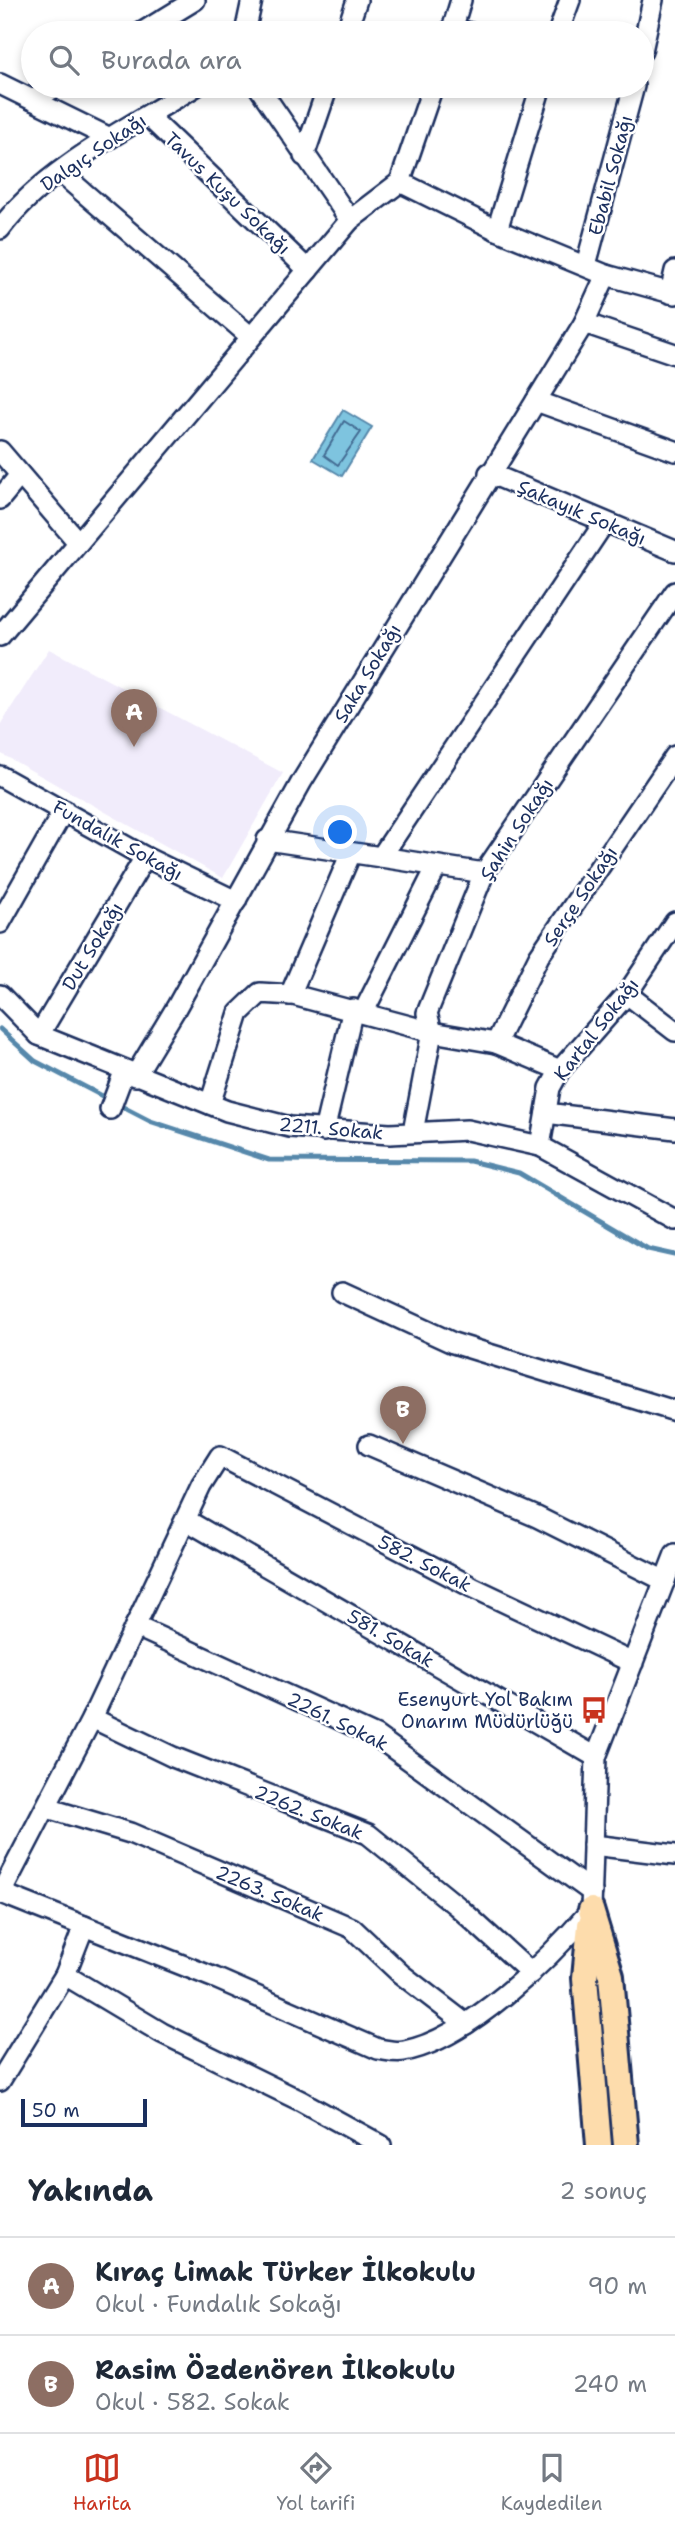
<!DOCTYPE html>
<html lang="tr">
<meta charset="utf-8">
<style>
:root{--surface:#fff;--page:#f6f6f7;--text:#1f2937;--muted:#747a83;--line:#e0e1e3;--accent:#c8321e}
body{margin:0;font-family:"Shantell Sans",sans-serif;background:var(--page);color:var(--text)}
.scale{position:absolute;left:21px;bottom:18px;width:126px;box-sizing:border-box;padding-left:7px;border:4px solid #1b2f5e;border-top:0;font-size:19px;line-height:24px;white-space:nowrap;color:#1b2f5e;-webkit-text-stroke:5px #fff;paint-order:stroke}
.you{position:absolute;left:341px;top:833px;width:24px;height:24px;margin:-18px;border:5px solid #fff;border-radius:50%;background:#1a73e8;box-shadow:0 0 0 10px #1a73e833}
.badge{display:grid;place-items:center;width:46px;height:46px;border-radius:50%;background:var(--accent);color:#fff;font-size:23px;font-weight:700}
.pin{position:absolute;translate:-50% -58px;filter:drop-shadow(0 2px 4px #0008)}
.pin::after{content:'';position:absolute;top:37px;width:24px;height:21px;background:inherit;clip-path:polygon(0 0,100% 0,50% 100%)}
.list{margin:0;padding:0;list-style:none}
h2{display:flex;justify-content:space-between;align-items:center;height:91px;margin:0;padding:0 28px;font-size:30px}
h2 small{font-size:23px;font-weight:400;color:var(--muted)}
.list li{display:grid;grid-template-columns:46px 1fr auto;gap:21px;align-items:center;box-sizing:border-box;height:98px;padding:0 28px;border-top:2px solid var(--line)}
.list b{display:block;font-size:26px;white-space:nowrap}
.list p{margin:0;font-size:23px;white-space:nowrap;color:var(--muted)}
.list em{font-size:23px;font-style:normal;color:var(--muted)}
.icon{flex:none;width:38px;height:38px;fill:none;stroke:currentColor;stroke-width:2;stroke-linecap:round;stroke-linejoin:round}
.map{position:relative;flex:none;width:675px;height:2145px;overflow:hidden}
.search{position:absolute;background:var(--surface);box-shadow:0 4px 10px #0003;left:21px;right:21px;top:21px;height:77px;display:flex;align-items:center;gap:18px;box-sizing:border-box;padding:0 24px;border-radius:38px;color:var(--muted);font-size:26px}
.sheet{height:287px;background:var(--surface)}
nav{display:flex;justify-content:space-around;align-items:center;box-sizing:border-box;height:98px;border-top:2px solid var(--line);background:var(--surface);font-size:19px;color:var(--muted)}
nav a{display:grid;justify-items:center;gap:4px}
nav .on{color:var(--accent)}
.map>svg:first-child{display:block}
.built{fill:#f1ecfb}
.water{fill:#7ec4df;stroke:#5688ab;stroke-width:2}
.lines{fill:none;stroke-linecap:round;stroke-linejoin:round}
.shore{stroke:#436b92;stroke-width:2}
.stream{stroke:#5688ab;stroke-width:5}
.minor-casing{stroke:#1b2f5e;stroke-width:24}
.major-casing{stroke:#1b2f5e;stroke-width:30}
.minor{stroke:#fff;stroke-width:19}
.major{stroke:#fddcac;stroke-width:24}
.labels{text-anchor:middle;stroke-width:5;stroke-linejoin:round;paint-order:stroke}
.street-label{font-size:19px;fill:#1b2f5e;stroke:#fff}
.poi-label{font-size:19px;fill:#1b2f5e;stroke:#fff;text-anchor:end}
</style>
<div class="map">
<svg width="675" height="2145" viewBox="0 0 675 2145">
<rect width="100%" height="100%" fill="#fff"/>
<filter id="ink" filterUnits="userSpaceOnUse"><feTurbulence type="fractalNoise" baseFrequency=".0143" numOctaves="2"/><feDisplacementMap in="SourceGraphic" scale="14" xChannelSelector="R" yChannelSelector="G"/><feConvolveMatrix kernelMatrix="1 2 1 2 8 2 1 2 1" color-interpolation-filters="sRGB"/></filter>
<g filter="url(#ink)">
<polygon class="built" points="49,649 283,773 223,878 0,753 0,725"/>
<polygon class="water" points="343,410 372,427 342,476 313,459"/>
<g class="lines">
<polygon class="shore" points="344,421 361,432 338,465 324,455"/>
<g class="stream">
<polyline points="0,1029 35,1061 108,1099"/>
<polyline points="117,1104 150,1121 269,1160 470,1161 519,1173 648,1249 675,1255"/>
</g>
<defs>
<g id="minor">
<polyline points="452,28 470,33"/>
<polyline points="141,33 195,0"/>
<polyline points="245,33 252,0"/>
<polyline points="346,33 357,0"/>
<polyline points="451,33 461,0"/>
<polyline points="558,33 570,0"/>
<polyline points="642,51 653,0"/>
<polyline points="0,84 110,138"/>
<polyline points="258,86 350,220"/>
<polyline points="33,100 57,86"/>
<polyline points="148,116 308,270"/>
<polyline points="304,156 328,86"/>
<polyline points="61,173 251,337"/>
<polyline points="400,182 433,86"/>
<path d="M0 229C46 167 131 127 196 86"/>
<polyline points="497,230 541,86"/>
<polyline points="586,265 634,86"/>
<polyline points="670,293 675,271"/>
<polyline points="584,323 675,354"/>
<polyline points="536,401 675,451"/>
<polyline points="0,451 77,541"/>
<polyline points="489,473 675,551"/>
<polyline points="0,499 20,475"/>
<polyline points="0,636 350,220 400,182 497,230 606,275 675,294"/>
<polyline points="0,776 145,857 236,901"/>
<polyline points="267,840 381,857 604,523"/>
<polyline points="381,857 484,873"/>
<polyline points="0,923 64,810"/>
<polyline points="627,994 675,1031"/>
<polyline points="0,995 39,1035 227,1111 290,1127 390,1134 467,1130 540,1146 675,1220"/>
<polyline points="290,995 351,853"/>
<polyline points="364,1011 437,866"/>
<polyline points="39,1035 145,857"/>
<polyline points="496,1043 539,956 675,756"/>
<polyline points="135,1076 176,1008 302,781 584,323 606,275"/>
<polyline points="210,1104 239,1013 260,993 293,995 432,1032 496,1043 560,1070"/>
<polyline points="110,1109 124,1072"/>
<polyline points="546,1113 675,1129"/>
<polyline points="324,1131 353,1009"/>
<polyline points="413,1132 432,1032 427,1013 484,873 675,592"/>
<polyline points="540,1146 550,1088 560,1070 627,994 675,922"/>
<polyline points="342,1292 453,1343 675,1411"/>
<polyline points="369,1445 537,1517 665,1581"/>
<polyline points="186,1520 596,1757"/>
<polyline points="135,1626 376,1736 592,1892"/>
<path d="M633 1663 472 1587 220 1456 201 1486 92 1718 1 1893 215 1978 378 2049C386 2050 396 2053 404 2051 467 2040 550 1958 591 1910L596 1757 675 1554"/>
<polyline points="92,1718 173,1757 368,1834 457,1906 531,1973"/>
<polyline points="47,1808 130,1833 352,1928 401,1974 466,2024"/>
<polyline points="593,1845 675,1855"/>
<polyline points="65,1975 162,2033 301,2101 381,2145"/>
<polyline points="0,2081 65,1975 84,1926"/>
</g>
<g id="major">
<polyline points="591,1910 611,1976 626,2145"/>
<polyline points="590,1925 585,1978 599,2145"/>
</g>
</defs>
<use href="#minor" class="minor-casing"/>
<use href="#major" class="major-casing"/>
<use href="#minor" class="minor"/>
<use href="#major" class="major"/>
</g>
</g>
<defs>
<symbol id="bus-bare" viewBox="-9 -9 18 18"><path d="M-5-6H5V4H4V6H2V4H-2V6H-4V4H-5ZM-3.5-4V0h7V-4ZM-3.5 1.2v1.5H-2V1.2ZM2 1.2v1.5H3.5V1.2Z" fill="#c8321e" stroke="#fff" stroke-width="2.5" paint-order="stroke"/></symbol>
</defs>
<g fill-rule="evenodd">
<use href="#bus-bare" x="575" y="1691" width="38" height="38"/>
</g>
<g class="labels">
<g class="street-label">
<text transform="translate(93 152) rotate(-34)" y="7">Dalgıç Sokağı</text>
<text transform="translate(610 175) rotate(-75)" y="7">Ebabil Sokağı</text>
<text transform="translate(228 193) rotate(44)" y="7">Tavus Kuşu Sokağı</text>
<text transform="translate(582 512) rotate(23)" y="7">Şakayık Sokağı</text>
<text transform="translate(367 673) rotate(-59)" y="7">Saka Sokağı</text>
<text transform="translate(516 829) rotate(-57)" y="7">Şahin Sokağı</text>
<text transform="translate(118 840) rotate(29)" y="7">Fundalık Sokağı</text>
<text transform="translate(580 896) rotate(-56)" y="7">Serçe Sokağı</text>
<text transform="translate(92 946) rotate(-59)" y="7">Dut Sokağı</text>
<text transform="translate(596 1029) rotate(-52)" y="7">Kartal Sokağı</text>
<text transform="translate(331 1128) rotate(5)" y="7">2211. Sokak</text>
<text transform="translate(425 1563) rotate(27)" y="7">582. Sokak</text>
<text transform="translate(391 1638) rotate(30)" y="7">581. Sokak</text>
<text transform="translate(338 1721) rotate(26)" y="7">2261. Sokak</text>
<text transform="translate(309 1812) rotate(22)" y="7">2262. Sokak</text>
<text transform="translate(270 1893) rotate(23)" y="7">2263. Sokak</text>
</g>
<g class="poi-label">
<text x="573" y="1706">Esenyurt Yol Bakım<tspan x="573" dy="22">Onarım Müdürlüğü</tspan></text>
</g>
</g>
</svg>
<div class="scale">50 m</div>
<div class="you"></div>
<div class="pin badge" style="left:134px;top:747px;background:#8d6e63">A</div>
<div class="pin badge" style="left:403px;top:1444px;background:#8d6e63">B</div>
<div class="search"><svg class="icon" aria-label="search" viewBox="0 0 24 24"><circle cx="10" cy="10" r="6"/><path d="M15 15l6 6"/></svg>Burada ara</div>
</div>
<section class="sheet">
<h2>Yakında<small>2 sonuç</small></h2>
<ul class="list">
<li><span class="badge" style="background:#8d6e63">A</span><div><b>Kıraç Limak Türker İlkokulu</b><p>Okul · Fundalık Sokağı</p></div><em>90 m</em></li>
<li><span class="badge" style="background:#8d6e63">B</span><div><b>Rasim Özdenören İlkokulu</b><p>Okul · 582. Sokak</p></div><em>240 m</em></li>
</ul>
</section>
<nav>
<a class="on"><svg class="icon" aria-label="map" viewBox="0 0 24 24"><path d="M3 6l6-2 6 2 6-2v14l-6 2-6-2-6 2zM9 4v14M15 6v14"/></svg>Harita</a>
<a><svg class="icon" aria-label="directions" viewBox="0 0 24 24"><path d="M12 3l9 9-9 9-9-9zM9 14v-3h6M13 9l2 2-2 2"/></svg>Yol tarifi</a>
<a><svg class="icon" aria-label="saved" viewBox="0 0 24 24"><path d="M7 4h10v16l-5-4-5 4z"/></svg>Kaydedilen</a>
</nav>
